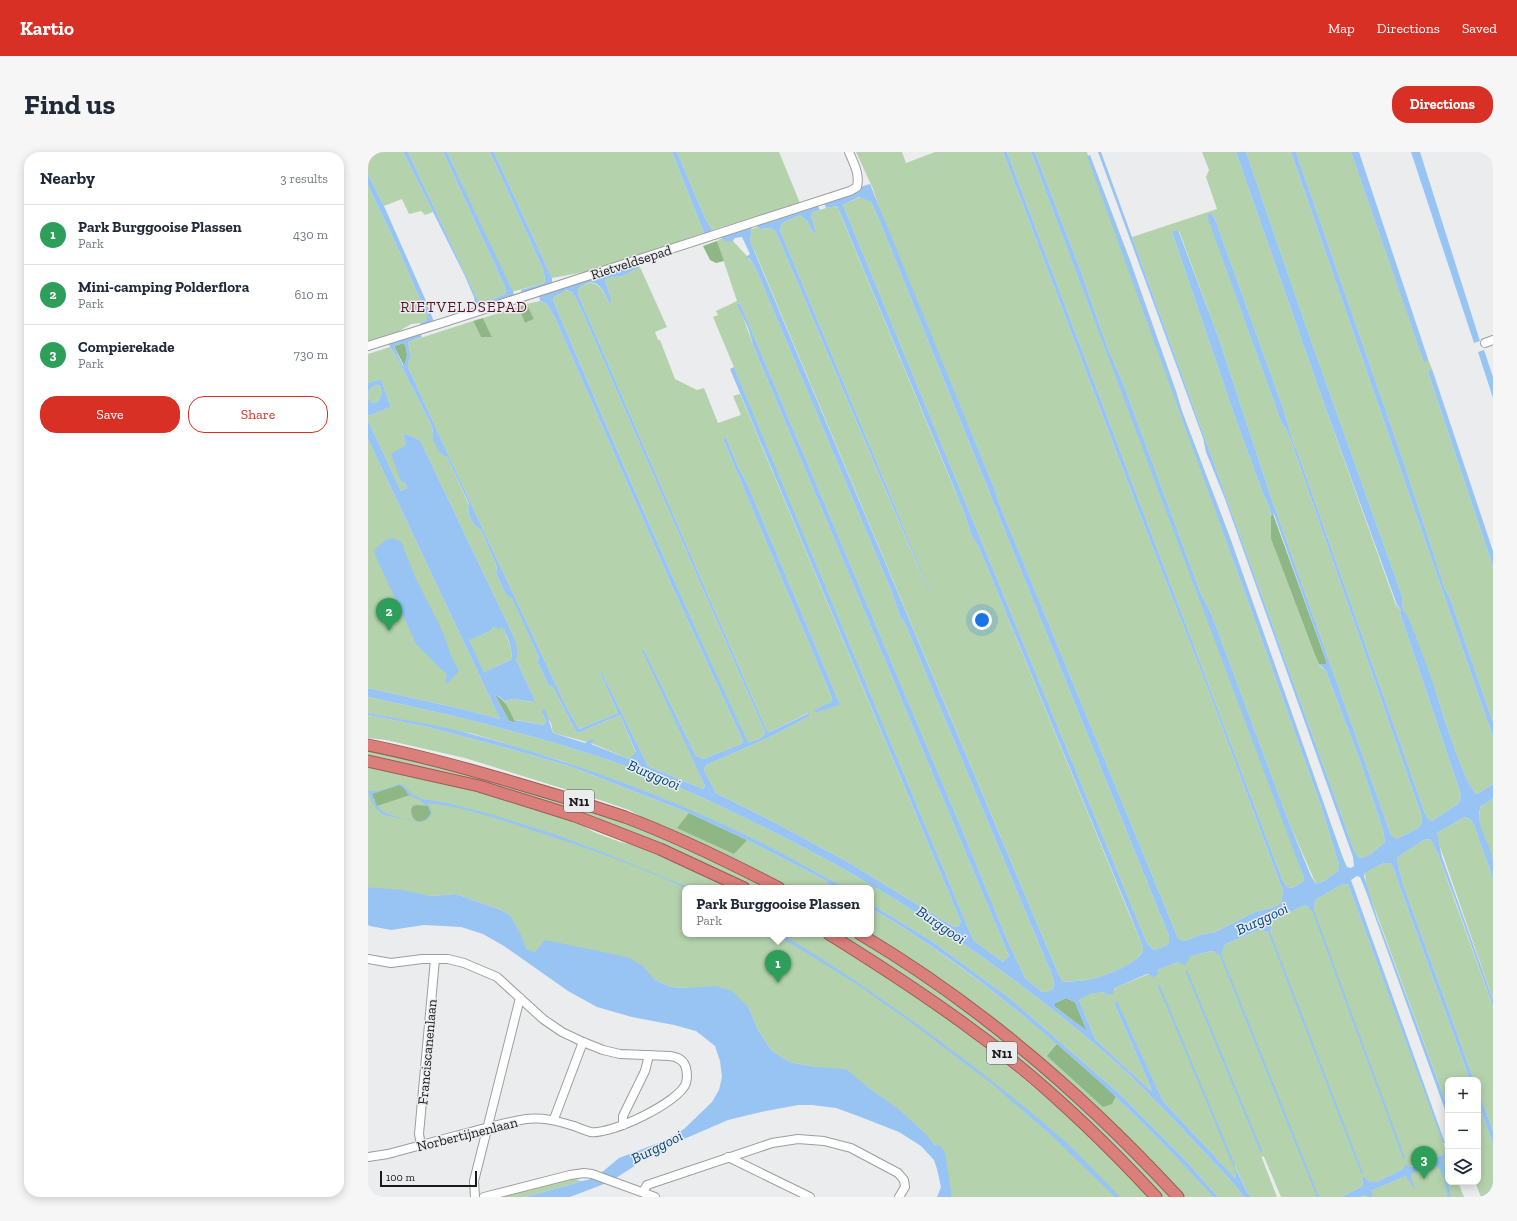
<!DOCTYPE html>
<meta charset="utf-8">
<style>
:root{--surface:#fff;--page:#f6f6f7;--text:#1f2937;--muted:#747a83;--line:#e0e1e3;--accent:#d93025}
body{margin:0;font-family:"Zilla Slab",serif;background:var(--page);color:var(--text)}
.controls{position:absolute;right:12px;bottom:12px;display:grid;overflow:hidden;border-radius:8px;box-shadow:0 2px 10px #0003}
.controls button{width:36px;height:36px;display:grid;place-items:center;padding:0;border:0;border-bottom:1px solid var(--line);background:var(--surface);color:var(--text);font:20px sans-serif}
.scale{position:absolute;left:12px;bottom:10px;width:97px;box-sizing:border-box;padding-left:4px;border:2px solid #191a1b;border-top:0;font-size:11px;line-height:14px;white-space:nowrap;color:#191a1b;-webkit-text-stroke:3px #ebecee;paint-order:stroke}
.you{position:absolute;left:614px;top:468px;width:14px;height:14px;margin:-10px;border:3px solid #fff;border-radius:50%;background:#1a73e8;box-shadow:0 0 0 6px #1a73e833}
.badge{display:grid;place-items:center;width:26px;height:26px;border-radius:50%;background:var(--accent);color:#fff;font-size:13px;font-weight:700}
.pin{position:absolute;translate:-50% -33px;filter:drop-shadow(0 1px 2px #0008)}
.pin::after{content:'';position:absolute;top:21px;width:14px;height:12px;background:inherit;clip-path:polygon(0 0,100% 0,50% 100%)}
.popup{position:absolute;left:314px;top:733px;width:192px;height:52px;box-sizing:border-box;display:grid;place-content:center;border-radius:8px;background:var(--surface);filter:drop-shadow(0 1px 3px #0005);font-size:13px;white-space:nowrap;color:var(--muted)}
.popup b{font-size:15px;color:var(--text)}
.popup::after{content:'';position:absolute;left:50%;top:100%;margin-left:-8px;border:8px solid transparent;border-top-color:var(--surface)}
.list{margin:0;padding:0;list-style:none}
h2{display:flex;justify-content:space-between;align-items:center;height:52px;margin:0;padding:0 16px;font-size:17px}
h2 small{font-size:13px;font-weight:400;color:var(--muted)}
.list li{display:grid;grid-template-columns:26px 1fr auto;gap:12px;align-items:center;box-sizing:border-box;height:60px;padding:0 16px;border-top:1px solid var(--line)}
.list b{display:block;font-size:15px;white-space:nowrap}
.list p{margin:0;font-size:13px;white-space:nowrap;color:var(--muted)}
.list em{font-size:13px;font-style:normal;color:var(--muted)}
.actions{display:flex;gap:8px;padding:12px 16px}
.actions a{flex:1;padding:9px 0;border:1px solid var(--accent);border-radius:16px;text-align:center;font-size:14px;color:var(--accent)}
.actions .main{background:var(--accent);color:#fff}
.icon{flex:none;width:22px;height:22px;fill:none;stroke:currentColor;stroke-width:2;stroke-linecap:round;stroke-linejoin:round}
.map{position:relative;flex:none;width:1125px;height:1045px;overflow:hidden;border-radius:16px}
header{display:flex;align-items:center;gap:24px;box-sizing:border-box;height:56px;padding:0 20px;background:var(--accent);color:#fff}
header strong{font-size:19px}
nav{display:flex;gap:22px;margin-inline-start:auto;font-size:14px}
.intro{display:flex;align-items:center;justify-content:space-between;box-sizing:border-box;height:96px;padding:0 24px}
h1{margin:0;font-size:28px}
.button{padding:10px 18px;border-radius:16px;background:var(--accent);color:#fff;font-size:14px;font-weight:700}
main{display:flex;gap:24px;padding:0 24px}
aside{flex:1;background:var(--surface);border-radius:16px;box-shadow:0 2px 10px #0003}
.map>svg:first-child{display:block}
.green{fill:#b4d3ad;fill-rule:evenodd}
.forest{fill:#8eb785}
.water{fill:#98c4f4;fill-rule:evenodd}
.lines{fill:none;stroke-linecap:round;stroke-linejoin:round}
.stream{stroke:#98c4f4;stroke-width:2}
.minor-casing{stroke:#9c9d9f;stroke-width:10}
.highway-casing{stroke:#975c59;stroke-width:13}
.minor{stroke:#fff;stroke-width:8}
.highway{stroke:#db7f7a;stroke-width:11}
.labels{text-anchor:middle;stroke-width:3;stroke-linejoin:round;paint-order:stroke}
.shield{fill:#ebecee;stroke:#58595a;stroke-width:1}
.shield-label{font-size:13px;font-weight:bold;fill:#191a1b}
.street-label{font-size:14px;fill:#191a1b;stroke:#ebecee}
.neighbourhood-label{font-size:15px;letter-spacing:1px;fill:#55122d;stroke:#ebecee}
.water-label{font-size:15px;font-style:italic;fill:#00447d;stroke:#ebecee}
</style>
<header>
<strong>Kartio</strong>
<nav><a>Map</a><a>Directions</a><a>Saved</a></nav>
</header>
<div class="intro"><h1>Find us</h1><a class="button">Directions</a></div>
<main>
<aside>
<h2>Nearby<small>3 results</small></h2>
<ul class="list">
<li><span class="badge" style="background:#2e9e5b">1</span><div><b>Park Burggooise Plassen</b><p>Park</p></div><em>430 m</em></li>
<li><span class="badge" style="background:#2e9e5b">2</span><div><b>Mini-camping Polderflora</b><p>Park</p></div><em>610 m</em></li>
<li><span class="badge" style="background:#2e9e5b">3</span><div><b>Compierekade</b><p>Park</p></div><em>730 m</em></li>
</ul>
<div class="actions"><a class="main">Save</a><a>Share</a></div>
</aside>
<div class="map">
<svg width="1125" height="1045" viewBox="0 0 1125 1045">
<rect width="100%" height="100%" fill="#ebecee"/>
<g class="green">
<polygon points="0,0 35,0 65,60 57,63 53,59 41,62 34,47 16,54 0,22"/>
<polygon points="40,0 75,0 138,137 137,142 120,149 111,151"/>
<polygon points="79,0 122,0 175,117 177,128 176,131 144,140"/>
<polygon points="126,0 304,0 336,81 222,119 184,126"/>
<polygon points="309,0 411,0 432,51 344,78 337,66"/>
<path d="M488 0H534L538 11 567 0H635L781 386 840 537 915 739 913 751 906 755 887 760 845 781C834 780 825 787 815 789L810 786 631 351 627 338 514 63 505 37Z"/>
<polygon points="639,0 663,0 918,675 936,726 936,729 930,733 921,736 918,734 915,729"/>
<polygon points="667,0 719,0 720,4 886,466 953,654 971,713 971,718 956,729 948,732 922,673 843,461 833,442 755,231 740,197 712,117"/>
<polygon points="834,0 868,0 954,246 1028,453 1033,458 1032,461 1093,643 1091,651 1064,669 1060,667 1057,661 928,296 926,293 915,256 847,67 844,62 839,63 914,272 917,275 922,286 1053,662 1054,670 1050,676 1028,687 1023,683 907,356 904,350 904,348 850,184 811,79 804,80 868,268 896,344 901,354 903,364 903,387 947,503 952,514 958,519 991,606 1015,678 1017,690 1003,702 993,706 990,705 986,698 764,85 849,57 838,25 841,18"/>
<path d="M878 0H923L1125 585V632L1109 642C1095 633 1073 552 1065 532 1056 507 1045 482 1035 458L1034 444 940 180Z"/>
<polygon points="928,0 983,0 1056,209 1060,207 1064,217 1061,218 1060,220 1125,415 1125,570 1082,446 1077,437 1036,311"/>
<polygon points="0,33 31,99 59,163 59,168 52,171 43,172 23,184 0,192"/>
<polygon points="492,45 503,50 510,65 801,784 801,791 797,794 786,798 779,791 475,53"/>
<path d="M469 54 597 363 604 385 610 393 774 793C775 796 776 799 773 802 767 812 735 825 723 827 714 829 705 829 695 830L690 821 382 88 384 77 389 75 392 77 402 76 408 80 559 436 527 354 412 78 414 71 432 63 439 69 445 80 448 79 443 64 445 60 458 56Z"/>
<path d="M354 86 356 89H365C373 98 382 106 388 117L523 438 533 467 536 469 684 823C687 835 688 839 674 840L657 826 638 785 596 682 372 151H370L385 193 641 804 635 810 606 789 604 785 345 165 350 163 348 159 369 149 349 89Z"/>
<path d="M272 115 299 175 287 180 290 188H292L307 227 329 238 336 236 350 271 373 263 365 244 372 242 593 770 591 774 586 775 480 710 400 667 348 641 336 618 338 613 400 586 442 564 440 561 402 580 399 579 210 142V137C227 123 234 136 241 151L244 150 237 128 241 126 255 124ZM358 285 371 317 379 331 471 550 470 553 448 561 447 560 463 550 464 546 355 287Z"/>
<path d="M198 138 205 141 214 159 397 580 396 583 391 587 381 590 379 589C311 443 248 295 185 148L186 145Z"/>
<path d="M172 149 179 152 188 168 305 436 375 589 373 592 335 607 328 604 276 497H275L337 634 335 637 280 614 233 519 232 521 250 561 211 577 198 554C145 441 92 329 40 215V210L43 205 40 190 105 169 113 185H124L115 166 150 155 157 171 166 167 159 152Z"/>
<path d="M22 195 28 204 64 274V280L79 305 101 353C98 361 105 374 113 378L129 415 128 421 138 443 144 445 171 506 169 509 181 534 185 535 208 580 210 581 252 563 268 601 261 607 223 591 185 581 183 571 174 560 178 570 175 573 149 568 148 571 136 549 145 547 165 550 167 548 148 507 146 485 52 288 38 282 35 283 38 293 32 324 33 329 38 333 39 336 33 339 0 268V264L23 255 13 227 0 231V202Z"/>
<path d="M10 233 12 234C15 241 13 245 8 251H4L0 246 1 238 6 234Z"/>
<polygon points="0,287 132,567 98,558 0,536"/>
<path d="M126 473 134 474C139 484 144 496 144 507L116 520 100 488 123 479Z"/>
<path d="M0 545C86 563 172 584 255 613 300 629 343 649 385 670 506 728 619 802 722 888 774 931 819 982 865 1031L876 1045H850L820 1011 753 943 644 848 564 789 503 752V736H478L376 682 331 662 278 640 194 609 106 582 0 561Z"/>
<polygon points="0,563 60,575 146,598 204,615 321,661 379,688 453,726 467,736 422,736 377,713 279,668 261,658 235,649 97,606 18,588 0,586"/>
<polygon points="0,598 112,624 255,669 333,702 401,736 384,736 288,692 0,605"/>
<polygon points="0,612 83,632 133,646 208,670 226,680 252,690 270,694 364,736 317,736 317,782 450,782 488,805 564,855 632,907 702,966 734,996 781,1045 584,1045 569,994 562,989 554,978 527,955 501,936 448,915 422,910 404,899 390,878 381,856 319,836 303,835 287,828 167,801 157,798 142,763 133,758 88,742 63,744 0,735"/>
<path d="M1125 647V707C1119 692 1107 670 1113 654Z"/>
<polygon points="1097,665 1102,667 1106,673 1125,727 1125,848 1069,686 1069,681"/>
<polygon points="1058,687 1063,688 1070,702 1125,855 1125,979 1110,938 1110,928 1106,928 1035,732 1029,708 1031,704"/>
<polygon points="1016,711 1022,711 1024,713 1102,928 1080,928 1080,956 998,733 997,721"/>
<polygon points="980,732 1078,998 1076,1002 1035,1017 1008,1030 1002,1030 994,1027 995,1034 973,1045 913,1045 896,1005 894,1004 894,1006 909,1045 883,1045 879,1040 867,1014 868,1025 867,1026 795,949 749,850 746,851 784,938 782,938 727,887 711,848 721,842 735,840 741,843 749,835 810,810 819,808 822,804 843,799 847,800 855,796 858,792 893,777 902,782 904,770 928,757 938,753 946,760 947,748 973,733"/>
<path d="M503 756C569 795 629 841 687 890 743 939 796 989 845 1045H817L766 991 733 959 665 899 545 810 503 782Z"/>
<polygon points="471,782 482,782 509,798 559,831 614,870 709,949 805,1045 795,1045 757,1006 561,840 530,819"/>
<polygon points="1110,950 1125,992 1125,1045 1113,1045 1107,1030 1110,1030"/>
<polygon points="1075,1006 1080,1006 1080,1030 1090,1030 1096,1045 992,1045 998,1043 1003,1039 1038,1024"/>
<polygon points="205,1026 213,1029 205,1032 157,1045 134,1045"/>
</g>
<g class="forest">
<polygon points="349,89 356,109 348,111 342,108 335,94"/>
<polygon points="159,152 166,167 157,171 150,155"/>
<polygon points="115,166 124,185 113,185 105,169"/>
<path d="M36 191C40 200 40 205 36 214L26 194Z"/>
<polygon points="905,362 959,511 958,512 951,512 947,503 903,387 903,364"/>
<path d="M127 543C138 547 142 561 148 571L141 569Z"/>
<polygon points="31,633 34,634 42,643 9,654 4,642"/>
<path d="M49 653 60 654 63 661C57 673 44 673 43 658L45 654Z"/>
<polygon points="321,661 379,688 366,702 309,676"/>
<polygon points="698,846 707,850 719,879 687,855 687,851"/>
<polygon points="689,892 748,944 744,952 735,955 679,904"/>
</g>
<g class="water">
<polygon points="35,0 40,0 111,151 111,155 108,156 106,145 96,122"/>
<polygon points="75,0 79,0 146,142 144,145 123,151 120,149 137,142 138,137"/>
<polygon points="122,0 126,0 184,126 184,130 181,132 154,142 153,138 176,131 177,128 175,117"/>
<polygon points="304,0 309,0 337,66 344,78 343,80 338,82 336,81"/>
<path d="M635 0H639L915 729 918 734 922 736 930 733 936 729V726L663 0H667L712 117 740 197 755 231 833 442 843 461 922 673 943 724 948 732 956 729 971 718V713L953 654 886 466 719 4 722 3 763 111 808 239 814 259 863 388 975 706 979 715 983 716 986 714 985 705 857 347 838 300 835 286 730 0H733L764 85 986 698 990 705 993 706 1003 702 1017 690 1015 678 991 606 958 519 951 512H958L959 511 906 362 903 364 901 354 896 344 868 268 804 80 810 78 850 184 904 348V350L907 356 1023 683 1028 687 1050 676 1054 670 1053 662 922 286 917 275 914 272 840 67 839 63 841 62H844L847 67 915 256 926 293 928 296 1057 661 1060 667 1064 669 1091 651 1093 643 1032 461 1033 458 1029 453 954 246 868 0H878L940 180 1034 444 1035 458 1040 465C1049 487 1057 509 1065 531 1072 551 1096 634 1109 642L1125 632V647L1113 654C1106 672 1122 690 1125 708 1125 714 1125 721 1125 727L1106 673 1102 667 1097 665 1069 681 1074 705 1125 848V855L1089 753 1070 702 1063 688 1058 687 1031 704 1029 708 1035 732 1106 928H1102L1024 713 1022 711H1016L997 721 996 724 1009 765 1080 956V966L997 737 992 725 989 724 983 728 1077 991H1075L980 732 973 733 947 748 946 761 938 753 928 757 904 770 902 782 893 777 858 792 855 796 853 804 847 800 843 799 823 804 817 813 810 810 790 818 789 824 784 825 781 822H779L749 835 746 837V841L741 843 735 840 722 842 711 848 727 887 782 938H784L746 851 749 849 795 949 867 1026 868 1025 866 1013 879 1040 883 1045H876L865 1031C819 982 774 931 722 888 619 802 506 728 385 670 343 649 300 629 255 613 172 584 86 563 0 545V536L98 558 132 567 0 287V268L33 339 39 336 38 333 33 329 23 302 38 293 35 283 38 282 52 288 146 485C148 492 151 500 148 507L167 548 166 550 145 547 136 549 132 545 127 543 141 569 148 571V568L175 573 178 570 174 560 175 557H177L185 581 217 591 224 587 226 588 223 592 261 607 268 600 252 563 210 581 208 580 185 535 181 534 169 509 171 506 144 446 138 443 128 421 129 415 113 378C105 374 98 361 101 352L79 305 72 301 65 288 64 274 28 204 22 195 21 192 52 181 54 185 40 190 43 205 40 210V215C92 329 145 441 198 554L211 577 250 561 232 521 233 519 280 614 335 637 337 634 274 498 276 497 328 604 335 607 373 592 375 589 305 436 188 168 179 152 172 149 171 144 266 113 272 115 255 124 241 126 237 128 244 150 241 151C234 136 228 122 210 137V142L399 579 402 580 441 561 442 564 400 586 338 613 336 618 348 641 400 667 480 710 586 775 591 774 593 770 362 217 366 215 604 785 606 789 635 810 641 804 385 193 380 176 369 152 372 151 596 682 638 785 657 826 674 840C688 839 687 835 684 823L536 469 533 467 523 438 388 117 382 107 378 105 382 102 374 85 367 86 365 89H356L354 86V84L381 75 384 77 382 88 392 113 690 821 695 830C705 829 714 829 723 827 735 825 767 812 773 802 776 799 775 796 774 793L761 760 610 393 604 385 597 363 575 309 475 68 469 54 458 56 456 51 487 41 495 34 502 32 627 338 631 351 810 786 815 789C825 787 834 780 845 781L887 760 906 755 913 751 915 739 840 537 781 386ZM491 45 503 50 510 65 801 784V791L797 794 786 798 779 791 475 53ZM199 138 205 141 214 159 397 580 396 583 391 587 381 590 379 588C311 443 248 296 185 148L186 145ZM36 191C40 200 40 205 35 214L26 194ZM126 474 130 477 134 475C140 484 144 496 144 507L116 520 101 488 123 479ZM698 846 707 850 718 878 687 855V851Z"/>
<polygon points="923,0 928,0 1036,311 1077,437 1082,446 1125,570 1125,585"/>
<polygon points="983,0 991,0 1060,207 1058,210 1056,210"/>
<polygon points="1043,0 1052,0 1112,189 1106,191"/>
<polygon points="0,22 16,54 58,149 66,170 53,173 52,171 59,168 59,163 31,99 0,33"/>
<polygon points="446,54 450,54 452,58 445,60 443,64 448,79 447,80 445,80 439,69 432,63 414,71 412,78 527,354 566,452 408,80 402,76 392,77 389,75 391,71"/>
<polygon points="1116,198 1125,225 1125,246 1110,200"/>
<polygon points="1064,217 1125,399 1125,415 1060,220 1061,218"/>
<path d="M13 227 23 255 0 264V231ZM10 233 12 234C15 241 13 245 8 251H4L0 246 1 238 6 234Z"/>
<polygon points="358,285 371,317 379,331 471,550 471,553 448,561 447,560 447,558 463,550 464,546 355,287"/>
<polygon points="25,386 32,389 34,392 48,427 74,478 84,506 91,519 80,531 77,531 79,523 48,492 8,405 6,398 18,388"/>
<path d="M0 561C36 568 72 573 107 583 199 608 290 641 376 682 411 699 444 718 478 736H467L453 726 379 688 321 661 204 615 146 598 60 575 0 563Z"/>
<path d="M31 632 35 633 44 642 54 647 75 650 126 663 189 683 237 701 322 736H317C268 713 217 695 166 679 131 667 96 655 60 651L64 661C58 675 45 669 34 666 26 665 18 665 12 660 6 655 1 646 0 638 8 642 22 635 31 632ZM31 633C36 635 37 638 40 642 46 647 53 647 57 653L60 654 63 661C60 668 55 670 48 669 30 664 8 664 4 642Z"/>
<polygon points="0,735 34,738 63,744 88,742 133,758 142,763 153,783 158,797 167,800 177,788 259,805 274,813 287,828 303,835 319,836 348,834 364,839 381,856 390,878 404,899 422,910 448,915 478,917 501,936 528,955 554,978 567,993 573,994 577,1001 584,1045 569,1045 573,1035 569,1017 566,1008 553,994 531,980 490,964 468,956 444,953 430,953 393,960 360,968 279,1003 265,1015 248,1026 236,1032 202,1045 157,1045 205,1032 213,1029 220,1028 233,1021 251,1006 298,988 316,977 344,950 351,938 354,925 352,909 347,894 328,879 306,873 264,865 229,855 200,839 136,794 115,782 93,775 56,773 23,778 2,774 0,773"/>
<path d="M503 752 564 789 644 848 753 943 820 1011 850 1045H845C795 989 742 937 684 888 627 839 568 794 503 756Z"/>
<path d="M407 782H412L416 784C468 814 516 848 564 883 611 918 656 953 699 991 717 1008 735 1027 752 1045H747L682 982 624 932 541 869 487 831Z"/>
<polygon points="1110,938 1125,979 1125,992 1110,950"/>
<path d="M1080 997V1006H1075L1083 1045H1080C1077 1034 1077 1017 1065 1012L1043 1022V1025L1047 1037H1046L1038 1024 1003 1039 1005 1045H1000L998 1043 992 1045H973L995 1034 994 1027 996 1025 1002 1030H1008L1035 1017 1038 1012 1043 1015 1076 1002 1078 998Z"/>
</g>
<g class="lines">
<g class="stream">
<polyline points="946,761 1036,1006"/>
<polyline points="902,782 994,1021"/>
<polyline points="853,804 950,1045"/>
<polyline points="819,820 893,999"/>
<polyline points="791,834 866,1013"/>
</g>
<defs>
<g id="minor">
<polyline points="1117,191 1125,188"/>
<path d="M0 194 77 170 482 39 489 35C492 22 486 12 481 0"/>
<path d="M0 807 23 811 54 807H80L96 811 129 825 175 867 194 880 215 890 235 898 252 902 302 904C310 905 316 908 318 916 319 920 319 927 318 931 312 950 243 983 223 980 218 979 211 976 206 974 190 969 175 965 158 967 134 971 111 978 87 984 65 990 42 996 20 1002L0 1005"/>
<polyline points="186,967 215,890"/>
<polyline points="255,973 255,964 277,919 281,903"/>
<polyline points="53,993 51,982 67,807"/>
<polyline points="360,1005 442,1045"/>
<polyline points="275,1040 279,1033 404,991 430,987 456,989 483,996 530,1021 536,1028 537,1035 531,1045"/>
<polyline points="107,1045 106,1029 152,846"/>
<polyline points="116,1045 202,1023 216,1021 224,1022 287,1045"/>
</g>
<g id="highway">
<path d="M0 593C55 604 108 619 161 635 193 644 225 654 257 665 310 685 361 710 411 736"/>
<polyline points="0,609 111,634 207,664 292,697 376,736"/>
<path d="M461 782C506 810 551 839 595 871 665 921 729 981 788 1045"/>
<path d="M492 782C610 852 717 944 810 1045"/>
</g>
</defs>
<use href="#minor" class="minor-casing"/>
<use href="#highway" class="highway-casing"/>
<use href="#minor" class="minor"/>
<use href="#highway" class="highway"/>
</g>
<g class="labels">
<g class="shield">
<rect x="196" y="638" width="30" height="22" rx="3"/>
<rect x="619" y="890" width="30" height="22" rx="3"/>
</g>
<g class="shield-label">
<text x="211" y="654">N11</text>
<text x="634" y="906">N11</text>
</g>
<g class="street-label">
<text transform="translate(263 110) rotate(-18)" y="5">Rietveldsepad</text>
<text transform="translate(59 900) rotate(-85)" y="5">Franciscanenlaan</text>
<text transform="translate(99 982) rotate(-14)" y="5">Norbertijnenlaan</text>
</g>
<g class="neighbourhood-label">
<text x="96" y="160">RIETVELDSEPAD</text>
</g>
<g class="water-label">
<text transform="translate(286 623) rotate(23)" y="5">Burggooi</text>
<text transform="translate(894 767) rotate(-25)" y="5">Burggooi</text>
<text transform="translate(573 773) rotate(34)" y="5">Burggooi</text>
<text transform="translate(289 995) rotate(-27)" y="5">Burggooi</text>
</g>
</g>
</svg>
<div class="controls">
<button>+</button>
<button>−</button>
<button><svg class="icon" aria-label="layers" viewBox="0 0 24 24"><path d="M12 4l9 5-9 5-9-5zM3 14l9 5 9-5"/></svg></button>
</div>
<div class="scale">100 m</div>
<div class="you"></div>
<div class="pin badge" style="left:410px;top:831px;background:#2e9e5b">1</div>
<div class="popup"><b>Park Burggooise Plassen</b>Park</div>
<div class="pin badge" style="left:21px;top:479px;background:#2e9e5b">2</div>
<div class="pin badge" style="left:1056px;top:1027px;background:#2e9e5b">3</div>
</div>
</main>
